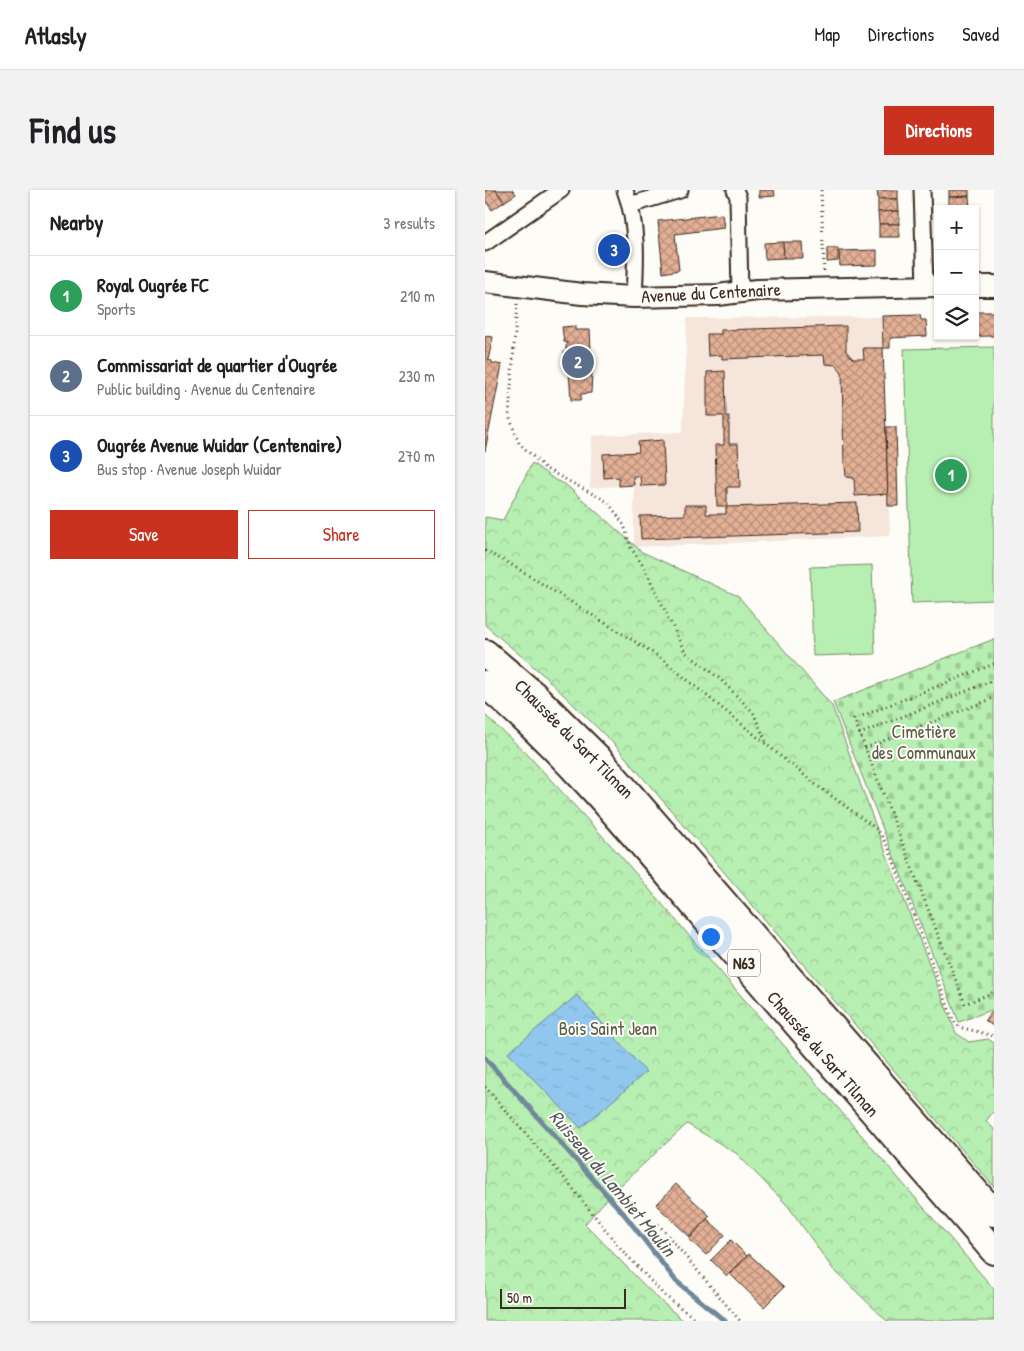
<!DOCTYPE html>
<meta charset="utf-8">
<style>
:root{--surface:#fff;--page:#f2f2f2;--text:#202124;--muted:#757577;--line:#e0e0e0;--accent:#c8321e}
body{margin:0;font-family:"Patrick Hand",sans-serif;background:var(--page);color:var(--text)}
.controls{position:absolute;right:15px;top:15px;display:grid;overflow:hidden;border-radius:0px;box-shadow:0 1px 4px #0004}
.controls button{width:45px;height:45px;display:grid;place-items:center;padding:0;border:0;border-bottom:1px solid var(--line);background:var(--surface);color:var(--text);font:25px sans-serif}
.scale{position:absolute;left:15px;bottom:12px;width:126px;box-sizing:border-box;padding-left:5px;border:2px solid #3b2a1e;border-top:0;font-size:14px;line-height:18px;white-space:nowrap;color:#3b2a1e;-webkit-text-stroke:4px #fdfcf7;paint-order:stroke}
.you{position:absolute;left:225px;top:746px;width:18px;height:18px;margin:-12px;border:4px solid #fff;border-radius:50%;background:#1a73e8;box-shadow:0 0 0 8px #1a73e833}
.badge{display:grid;place-items:center;width:32px;height:32px;border-radius:50%;background:var(--accent);color:#fff;font-size:16px;font-weight:700}
.pin{position:absolute;translate:-50% -50%;border:2px solid #fff;box-shadow:0 1px 5px #0006}
.list{margin:0;padding:0;list-style:none}
h2{display:flex;justify-content:space-between;align-items:center;height:65px;margin:0;padding:0 20px;font-size:21px}
h2 small{font-size:16px;font-weight:400;color:var(--muted)}
.list li{display:grid;grid-template-columns:32px 1fr auto;gap:15px;align-items:center;box-sizing:border-box;height:80px;padding:0 20px;border-top:1px solid var(--line)}
.list b{display:block;font-size:19px;white-space:nowrap}
.list p{margin:0;font-size:16px;white-space:nowrap;color:var(--muted)}
.list em{font-size:16px;font-style:normal;color:var(--muted)}
.actions{display:flex;gap:10px;padding:15px 20px}
.actions a{flex:1;padding:11px 0;border:1px solid var(--accent);border-radius:0px;text-align:center;font-size:18px;color:var(--accent)}
.actions .main{background:var(--accent);color:#fff}
.icon{flex:none;width:28px;height:28px;fill:none;stroke:currentColor;stroke-width:2;stroke-linecap:round;stroke-linejoin:round}
.map{position:relative;flex:none;width:509px;height:1131px;overflow:hidden;border-radius:0px}
header{display:flex;align-items:center;gap:30px;box-sizing:border-box;height:70px;padding:0 25px;background:var(--surface);border-bottom:1px solid var(--line)}
header strong{font-size:24px}
nav{display:flex;gap:28px;margin-inline-start:auto;font-size:18px}
.intro{display:flex;align-items:center;justify-content:space-between;box-sizing:border-box;height:120px;padding:0 30px}
h1{margin:0;font-size:35px}
.button{padding:12px 22px;border-radius:0px;background:var(--accent);color:#fff;font-size:18px;font-weight:700}
main{display:flex;gap:30px;padding:0 30px}
aside{flex:1;background:var(--surface);border-radius:0px;box-shadow:0 1px 4px #0004}
.map>svg:first-child{display:block}
.built{fill:#f5e5da}
.forest{fill:url(#forest-crowns);stroke:#798c68}
.cemetery{fill:url(#cemetery-stones);stroke:#798c68}
.garden{fill:#b7eeb1;stroke:#798c68}
.water{fill:url(#water-ripples);stroke:#6f889b}
.lines{fill:none;stroke-linecap:round;stroke-linejoin:round}
.stream{stroke:#6f889b;stroke-width:5}
.building{fill:url(#building-cross-hatch);stroke:#3b2a1e}
.street-casing{stroke:#3b2a1e;stroke-width:19}
.secondary-casing{stroke:#3b2a1e;stroke-width:24}
.highway-casing{stroke:#3b2a1e;stroke-width:30}
.path{stroke:#3b2a1e;stroke-width:3;stroke-dasharray:1 4;stroke-linecap:butt}
.street{stroke:#fdfcf7;stroke-width:15}
.secondary{stroke:#fdfcf7;stroke-width:20}
.highway{stroke:#fdfcf7;stroke-width:26}
.labels{text-anchor:middle;stroke-width:4;stroke-linejoin:round;paint-order:stroke}
.shield{fill:#fdfcf7;stroke:#75695f;stroke-width:1}
.shield-label{font-size:16px;font-weight:bold;fill:#3b2a1e}
.street-label{font-size:18px;fill:#3b2a1e;stroke:#fdfcf7}
.park-label{font-size:18px;fill:#5a5b43;stroke:#fdfcf7}
.water-label{font-size:19px;font-style:italic;fill:#55595d;stroke:#fdfcf7}
</style>
<header>
<strong>Atlasly</strong>
<nav><a>Map</a><a>Directions</a><a>Saved</a></nav>
</header>
<div class="intro"><h1>Find us</h1><a class="button">Directions</a></div>
<main>
<aside>
<h2>Nearby<small>3 results</small></h2>
<ul class="list">
<li><span class="badge" style="background:#2e9e5b">1</span><div><b>Royal Ougrée FC</b><p>Sports</p></div><em>210 m</em></li>
<li><span class="badge" style="background:#5c6f8a">2</span><div><b>Commissariat de quartier d'Ougrée</b><p>Public building · Avenue du Centenaire</p></div><em>230 m</em></li>
<li><span class="badge" style="background:#1a4fb4">3</span><div><b>Ougrée Avenue Wuidar (Centenaire)</b><p>Bus stop · Avenue Joseph Wuidar</p></div><em>270 m</em></li>
</ul>
<div class="actions"><a class="main">Save</a><a>Share</a></div>
</aside>
<div class="map">
<svg width="509" height="1131" viewBox="0 0 509 1131">
<defs>
<pattern id="forest-crowns" width="20" height="18" patternUnits="userSpaceOnUse" patternTransform="scale(1.25)"><rect width="20" height="18" fill="#b7eeb1"/><path d="M2 6a3 3 0 1 1 6 0M12 15a3 3 0 1 1 6 0" fill="none" stroke="#9ecc98"/></pattern>
<pattern id="cemetery-stones" width="16" height="16" patternUnits="userSpaceOnUse" patternTransform="scale(1.25)"><rect width="16" height="16" fill="#b7eeb1"/><path d="M2 7V4a2 2 0 0 1 4 0v3zM10 15v-3a2 2 0 0 1 4 0v3z" fill="#9ecc98"/></pattern>
<pattern id="water-ripples" width="26" height="14" patternUnits="userSpaceOnUse" patternTransform="scale(1.25)"><rect width="26" height="14" fill="#91c7ef"/><path d="M2 4q2-2 4 0t4 0M15 11q2-2 4 0t4 0" fill="none" stroke="#7eabcc"/></pattern>
<pattern id="building-cross-hatch" width="8" height="8" patternUnits="userSpaceOnUse" patternTransform="scale(1.25)"><rect width="8" height="8" fill="#e3b096"/><path d="M0 0l8 8M0 8l8-8" fill="none" stroke="#b98f7a"/></pattern>
</defs>
<rect width="100%" height="100%" fill="#fdfcf7"/>
<filter id="ink" filterUnits="userSpaceOnUse"><feTurbulence type="fractalNoise" baseFrequency=".02" numOctaves="2"/><feDisplacementMap in="SourceGraphic" scale="10" xChannelSelector="R" yChannelSelector="G"/><feConvolveMatrix kernelMatrix="1 2 1 2 8 2 1 2 1" color-interpolation-filters="sRGB"/></filter>
<g filter="url(#ink)">
<polygon class="built" points="396,127 405,346 149,357 149,295 105,298 107,246 198,242 202,128"/>
<g class="forest">
<polygon points="47,273 70,290 80,294 157,362 253,406 347,516 394,645 471,843 484,852 503,849 509,853 509,921 501,931 509,939 509,997 130,555 56,483 0,435 0,327 18,330"/>
<path d="M0 525 42 564 133 663 509 1099V1131H402L347 1078 303 1016 251 963 202 934 125 1005 100 1034C133 1067 163 1102 199 1131H0Z"/>
</g>
<polygon class="cemetery" points="509,449 509,819 474,832 348,512"/>
<g class="garden">
<polygon points="509,157 509,410 427,413 419,159"/>
<polygon points="387,375 390,464 328,466 325,377"/>
</g>
<polygon class="water" points="92,805 161,882 96,938 23,863"/>
<g class="lines">
<polyline class="stream" points="0,868 139,1024 191,1091 240,1131"/>
</g>
<g class="building">
<polygon points="0,0 11,0 19,12 7,20 0,10"/>
<polygon points="11,0 28,0 31,4 19,12"/>
<polygon points="274,0 289,0 290,6 274,7"/>
<polygon points="392,0 413,0 413,9 393,9"/>
<polygon points="464,0 484,0 484,6 464,7"/>
<polygon points="484,6 485,18 464,19 464,7"/>
<polygon points="393,9 413,9 414,21 393,22"/>
<polygon points="414,21 414,34 394,34 393,22"/>
<polygon points="237,24 239,38 190,44 194,80 178,83 173,31"/>
<polygon points="394,34 414,34 415,47 394,47"/>
<polygon points="298,52 299,68 280,69 279,53"/>
<polygon points="298,52 317,52 318,68 299,68"/>
<polygon points="342,58 353,58 353,71 342,72"/>
<polygon points="392,60 392,75 355,76 354,61"/>
<polygon points="490,122 509,122 509,146 454,147 490,146"/>
<polygon points="435,125 436,130 441,130 442,146 405,148 405,158 398,158 397,126"/>
<polygon points="90,136 90,140 105,140 107,182 106,203 96,204 96,210 86,210 84,181 80,181 79,162 81,162 81,156 83,153 79,152 77,137"/>
<polygon points="361,136 361,161 368,169 379,169 378,158 398,158 403,304 370,306 369,288 361,287 360,275 359,274 357,182 351,175 340,174 339,165 237,169 237,165 223,166 222,144 236,144 236,140"/>
<polygon points="0,146 8,147 3,170 7,171 7,173 17,175 0,261"/>
<polygon points="240,181 241,226 244,226 244,254 253,254 255,297 242,297 242,316 232,316 230,255 239,255 239,226 222,226 222,182"/>
<polygon points="401,237 411,237 413,316 403,316"/>
<polygon points="178,250 180,295 156,296 155,286 148,286 149,295 134,296 134,287 119,288 118,264 154,262 153,252"/>
<polygon points="372,313 373,342 156,349 155,326 200,325 200,315 221,315 221,324 241,324 241,317"/>
<polygon points="509,821 509,837 500,830 504,824"/>
<polygon points="191,994 225,1026 205,1047 171,1015"/>
<polygon points="222,1029 240,1045 221,1065 204,1049"/>
<polygon points="246,1050 262,1066 242,1086 226,1070"/>
<polygon points="264,1064 299,1097 279,1117 245,1084"/>
</g>
<g class="lines">
<defs>
<g id="street">
<path d="M140 0C153 35 151 70 149 107"/>
<polyline points="250,0 253,7 255,103"/>
<polyline points="437,0 440,96"/>
<polyline points="145,15 195,0"/>
<polyline points="0,53 76,0"/>
</g>
<g id="secondary">
<polyline points="0,92 97,104 149,107 233,105 272,100 453,96"/>
<polyline points="490,96 509,96"/>
</g>
<g id="highway">
<polyline points="0,463 48,504 113,568 509,1023"/>
<path d="M0 494C84 565 154 651 225 734 320 843 414 952 509 1061"/>
</g>
</defs>
<use href="#street" class="street-casing"/>
<use href="#secondary" class="secondary-casing"/>
<use href="#highway" class="highway-casing"/>
<g class="path">
<polyline points="336,0 339,82"/>
<polyline points="32,114 24,226 34,253 61,279 123,312 139,335 146,358 160,379 200,462 234,488 268,522 282,554"/>
<polyline points="0,361 22,372 173,466 330,594 393,640 404,659 468,830 474,837 509,846"/>
<polyline points="509,474 369,529 480,814 509,802"/>
<polyline points="374,544 509,490"/>
<polyline points="380,558 509,508"/>
<polyline points="0,897 80,989 136,1059 179,1105 213,1131"/>
<polyline points="173,1034 255,1131"/>
</g>
<use href="#street" class="street"/>
<use href="#secondary" class="secondary"/>
<use href="#highway" class="highway"/>
</g>
</g>
<g class="labels">
<rect class="shield" x="243" y="759.5" width="32" height="27" rx="4"/>
<g class="shield-label">
<text x="259" y="779">N63</text>
</g>
<g class="street-label">
<text transform="translate(226 103) rotate(-3)" y="6">Avenue du Centenaire</text>
<text transform="translate(89 549) rotate(45)" y="6">Chaussée du Sart Tilman</text>
<text transform="translate(338 864) rotate(49)" y="6">Chaussée du Sart Tilman</text>
</g>
<g class="park-label">
<text x="439" y="548">Cimetière<tspan x="439" dy="21">des Communaux</tspan></text>
<text x="123" y="845">Bois Saint Jean</text>
</g>
<g class="water-label">
<text transform="translate(128 993) rotate(50)" y="7">Ruisseau du Lambiet Moulin</text>
</g>
</g>
</svg>
<div class="controls">
<button>+</button>
<button>−</button>
<button><svg class="icon" aria-label="layers" viewBox="0 0 24 24"><path d="M12 4l9 5-9 5-9-5zM3 14l9 5 9-5"/></svg></button>
</div>
<div class="scale">50 m</div>
<div class="you"></div>
<div class="pin badge" style="left:466px;top:285px;background:#2e9e5b">1</div>
<div class="pin badge" style="left:93px;top:172px;background:#5c6f8a">2</div>
<div class="pin badge" style="left:129px;top:60px;background:#1a4fb4">3</div>
</div>
</main>
